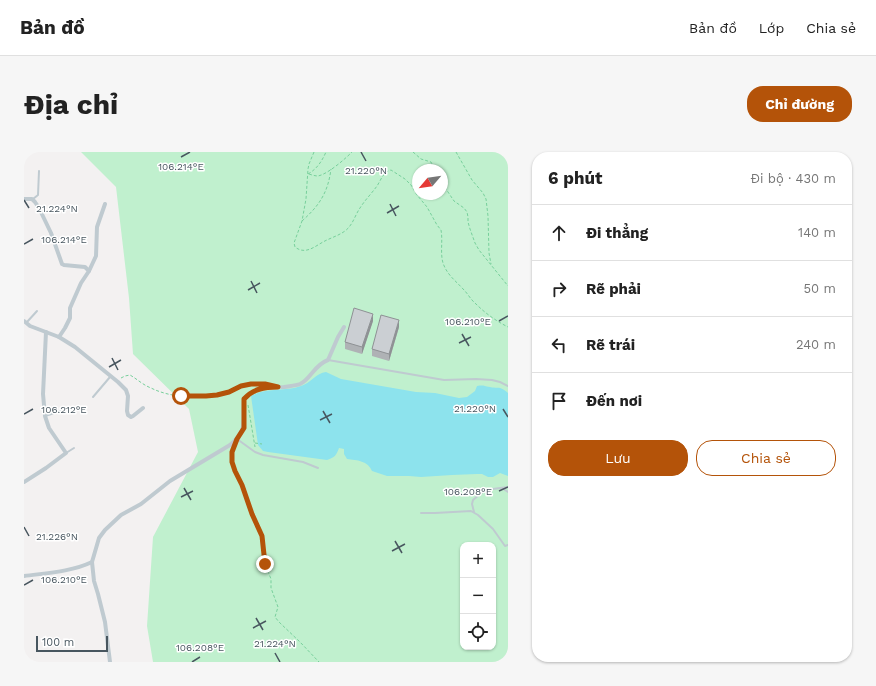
<!DOCTYPE html>
<html lang="vi">
<meta charset="utf-8">
<style>
:root{--surface:#fff;--page:#f6f6f6;--text:#222;--muted:#767676;--line:#e0e0e0;--accent:#b45309}
body{margin:0;font-family:"Work Sans",sans-serif;background:var(--page);color:var(--text)}
.controls{position:absolute;right:12px;bottom:12px;display:grid;overflow:hidden;border-radius:8px;box-shadow:0 1px 3px #0004}
.controls button{width:36px;height:36px;display:grid;place-items:center;padding:0;border:0;border-bottom:1px solid var(--line);background:var(--surface);color:var(--text);font:20px sans-serif}
.compass{position:absolute;left:388px;top:12px;width:36px;height:36px;border-radius:50%;background:var(--surface);box-shadow:0 1px 3px #0004;rotate:241deg}
.scale{position:absolute;left:12px;bottom:10px;width:72px;box-sizing:border-box;padding-left:4px;border:2px solid #48565f;border-top:0;font-size:11px;line-height:14px;white-space:nowrap;color:#48565f;-webkit-text-stroke:3px #fff;paint-order:stroke}
.stop{position:absolute;width:12px;height:12px;margin:-9px;border:3px solid #b45309;border-radius:50%;background:#fff}
.stop.end{background:#b45309;border-color:#fff;box-shadow:0 1px 4px #0008}
.list{margin:0;padding:0;list-style:none}
h2{display:flex;justify-content:space-between;align-items:center;height:52px;margin:0;padding:0 16px;font-size:17px}
h2 small{font-size:13px;font-weight:400;color:var(--muted)}
.list li{display:grid;grid-template-columns:26px 1fr auto;gap:12px;align-items:center;box-sizing:border-box;height:56px;padding:0 16px;border-top:1px solid var(--line)}
.list b{display:block;font-size:15px;white-space:nowrap}
.list em{font-size:13px;font-style:normal;color:var(--muted)}
.actions{display:flex;gap:8px;padding:12px 16px}
.actions a{flex:1;padding:9px 0;border:1px solid var(--accent);border-radius:16px;text-align:center;font-size:14px;color:var(--accent)}
.actions .main{background:var(--accent);color:#fff}
.icon{flex:none;width:22px;height:22px;fill:none;stroke:currentColor;stroke-width:2;stroke-linecap:round;stroke-linejoin:round}
.map{position:relative;flex:none;width:484px;height:510px;overflow:hidden;border-radius:16px}
header{display:flex;align-items:center;gap:24px;box-sizing:border-box;height:56px;padding:0 20px;background:var(--surface);border-bottom:1px solid var(--line)}
header strong{font-size:19px}
nav{display:flex;gap:22px;margin-inline-start:auto;font-size:14px}
.intro{display:flex;align-items:center;justify-content:space-between;box-sizing:border-box;height:96px;padding:0 24px}
h1{margin:0;font-size:28px}
.button{padding:10px 18px;border-radius:16px;background:var(--accent);color:#fff;font-size:14px;font-weight:700}
main{display:flex;gap:24px;padding:0 24px}
aside{flex:1;background:var(--surface);border-radius:16px;box-shadow:0 1px 3px #0004}
.map>svg:first-child{display:block}
.green{fill:#c0f0ce;fill-rule:evenodd}
.water{fill:#8de3ed}
.lines{fill:none;stroke-linecap:round;stroke-linejoin:round}
.path{stroke:#77cf9b;stroke-width:1;stroke-dasharray:3 2;stroke-linecap:butt}
.service{stroke:#bfcad0;stroke-width:2}
.minor{stroke:#bfcad0;stroke-width:4}
.wall{fill:#afb2b5}
.shaded-wall{fill:#8e9194}
.building{fill:#cbcfd3;stroke:#8e9194}
.route{stroke:#b45309;stroke-width:5}
.ticks{fill:none;stroke:#48565f;stroke-width:1.5}
.ticks-label{font-size:10px;text-anchor:middle;fill:#48565f;stroke:#fff;stroke-width:3;stroke-linejoin:round;paint-order:stroke}
</style>
<header>
<strong>Bản đồ</strong>
<nav><a>Bản đồ</a><a>Lớp</a><a>Chia sẻ</a></nav>
</header>
<div class="intro"><h1>Địa chỉ</h1><a class="button">Chỉ đường</a></div>
<main>
<div class="map">
<svg width="484" height="510" viewBox="0 0 484 510">
<rect width="100%" height="100%" fill="#f3f1f1"/>
<path class="green" d="M57 0H484V510H129L123 474 129 385 174 300 165 257 109 202 105 146 92 35ZM394 18H418V42H394ZM439 393H469V495H439Z"/>
<path class="water" d="M302 220 317 227 392 240 411 241 435 246 443 245 451 239 453 234C460 233 459 234 466 235 475 237 475 233 484 241V324L476 321 469 325H464L458 322H453L428 323 397 325 385 324H363L348 319C344 309 333 308 323 307L320 302V297L315 296C312 304 311 305 303 308L244 300 239 299 234 293 227 244C243 235 261 240 277 234 287 231 292 221 302 220Z"/>
<g class="lines">
<g class="path">
<path d="M290 0 285 12 284 17 282 47 278 69 270 91 271 95C281 103 290 95 299 90 306 86 314 84 321 79 329 73 331 63 336 56 341 48 348 41 353 34 357 28 359 20 367 18L381 27 387 33 393 43 403 55 413 73 417 78C419 89 416 101 419 111 423 123 432 129 440 138 444 142 447 148 452 152 461 161 472 169 484 175"/>
<polyline points="389,0 397,7 407,10 411,18"/>
<polyline points="432,0 448,28 459,41 462,47 464,64 465,101 467,112"/>
<path d="M284 22C293 17 298 9 302 0"/>
<path d="M285 22C288 23 291 24 294 24 304 22 321 7 328 0"/>
<polyline points="418,31 430,49 440,56 443,60 444,65 444,70 446,77 451,91 455,98 484,134"/>
<path d="M278 69C296 53 304 40 307 17"/>
<path d="M97 226 101 224 106 223C113 227 119 233 127 236 147 246 175 247 196 242 204 240 209 236 216 234 223 232 231 232 238 232"/>
<polyline points="224,253 231,295"/>
<polyline points="231,291 238,292"/>
<polyline points="210,296 208,300 208,310 211,319 218,333 229,362 238,384 241,412 247,427 247,436 254,455 251,465 255,470 276,490 295,510"/>
</g>
<g class="service">
<polyline points="9,47 14,43 15,19"/>
<polyline points="3,170 13,159"/>
<polyline points="304,208 420,228 452,227 468,228 476,230 484,234"/>
<polyline points="69,245 86,225"/>
<polyline points="21,264 43,257"/>
<polyline points="213,287 231,300 239,303 279,310 294,316"/>
<polyline points="42,301 50,296"/>
<polyline points="478,336 484,340"/>
<polyline points="450,360 448,352 449,348 461,338 484,335"/>
<polyline points="397,361 411,361 447,359 454,363 469,377 481,394 484,393"/>
</g>
<g class="minor">
<polyline points="0,47 8,47 11,50 15,56 27,81 38,112 40,113 61,115 65,119 57,131 46,156 46,166 41,176 35,185"/>
<polyline points="65,119 72,104 73,75 81,52"/>
<polyline points="0,169 6,174 35,185 51,195 94,230 102,238 104,244 103,259 104,263 107,265 109,264 119,256"/>
<polyline points="0,330 22,316 42,301 25,276 21,264 19,242 22,180"/>
<polyline points="68,410 70,429 74,442 81,470 86,510"/>
<path d="M0 424C22 421 47 420 68 410L75 386 81 378 97 363 117 352 146 329 206 293C225 277 218 269 220 247 231 235 245 235 260 235 265 234 271 234 276 232 287 227 290 213 304 208L314 185 320 175"/>
</g>
</g>
<g class="wall">
<polygon points="349,169 338,202 321,197 321,190"/>
<polygon points="375,175 365,209 348,204 348,197"/>
</g>
<g class="shaded-wall">
<polygon points="349,162 349,169 338,202 338,195"/>
<polygon points="375,168 375,175 365,209 365,202"/>
</g>
<g class="building">
<polygon points="330,156 349,162 338,195 321,190"/>
<polygon points="357,163 375,168 365,202 348,197"/>
</g>
<g class="lines">
<path class="route" d="M157 244H182L193 243 205 240 217 234 227 232H241L254 235C240 235 229 237 220 247V276L213 287 208 300V310L211 319 218 333 228 362 238 384 241 412"/>
</g>
<path class="ticks" d="M337 0 342 9M157 5 166 0M0 48 5 56M366 52 372 64M363 61 375 54M0 92 9 87M227 129 233 141M224 138 236 131M475 169 484 164M438 182 445 194M435 191 447 185M88 206 94 218M85 215 97 208M479 257 484 265M299 259 306 271M0 262 9 257M296 268 308 262M160 336 167 348M475 339 484 335M157 345 169 339M0 375 5 384M371 389 378 401M368 399 381 392M0 433 9 428M232 466 239 478M229 476 242 469M251 501 256 510M168 510 176 505"/>
<g class="ticks-label">
<text x="157" y="18">106.214°E</text>
<text x="342" y="22">21.220°N</text>
<text x="33" y="60">21.224°N</text>
<text x="40" y="91">106.214°E</text>
<text x="444" y="173">106.210°E</text>
<text x="451" y="260">21.220°N</text>
<text x="40" y="261">106.212°E</text>
<text x="444" y="343">106.208°E</text>
<text x="33" y="388">21.226°N</text>
<text x="40" y="431">106.210°E</text>
<text x="251" y="495">21.224°N</text>
<text x="176" y="499">106.208°E</text>
</g>
</svg>
<div class="controls">
<button>+</button>
<button>−</button>
<button><svg class="icon" aria-label="locate" viewBox="0 0 24 24"><circle cx="12" cy="12" r="6"/><path d="M12 2v4M12 18v4M2 12h4M18 12h4"/></svg></button>
</div>
<svg class="compass" viewBox="-18 -18 36 36"><path d="M0-13l5 13h-10z" fill="#e53935"/><path d="M0 13l5-13h-10z" fill="#767676"/></svg>
<div class="scale">100 m</div>
<div class="stop" style="left:157px;top:244px"></div>
<div class="stop end" style="left:241px;top:412px"></div>
</div>
<aside>
<h2>6 phút<small>Đi bộ · 430 m</small></h2>
<ul class="list">
<li><svg class="icon" aria-label="ahead" viewBox="0 0 24 24"><path d="M12 20V5M6 11l6-6 6 6"/></svg><div><b>Đi thẳng</b></div><em>140 m</em></li>
<li><svg class="icon" aria-label="right" viewBox="0 0 24 24"><path d="M7 20v-9h11M14 6l5 5-5 5"/></svg><div><b>Rẽ phải</b></div><em>50 m</em></li>
<li><svg class="icon" aria-label="left" viewBox="0 0 24 24"><path d="M17 20v-9H6M10 6l-5 5 5 5"/></svg><div><b>Rẽ trái</b></div><em>240 m</em></li>
<li><svg class="icon" aria-label="arrive" viewBox="0 0 24 24"><path d="M6 21V4h12l-3 4 3 4H6"/></svg><div><b>Đến nơi</b></div></li>
</ul>
<div class="actions"><a class="main">Lưu</a><a>Chia sẻ</a></div>
</aside>
</main>
